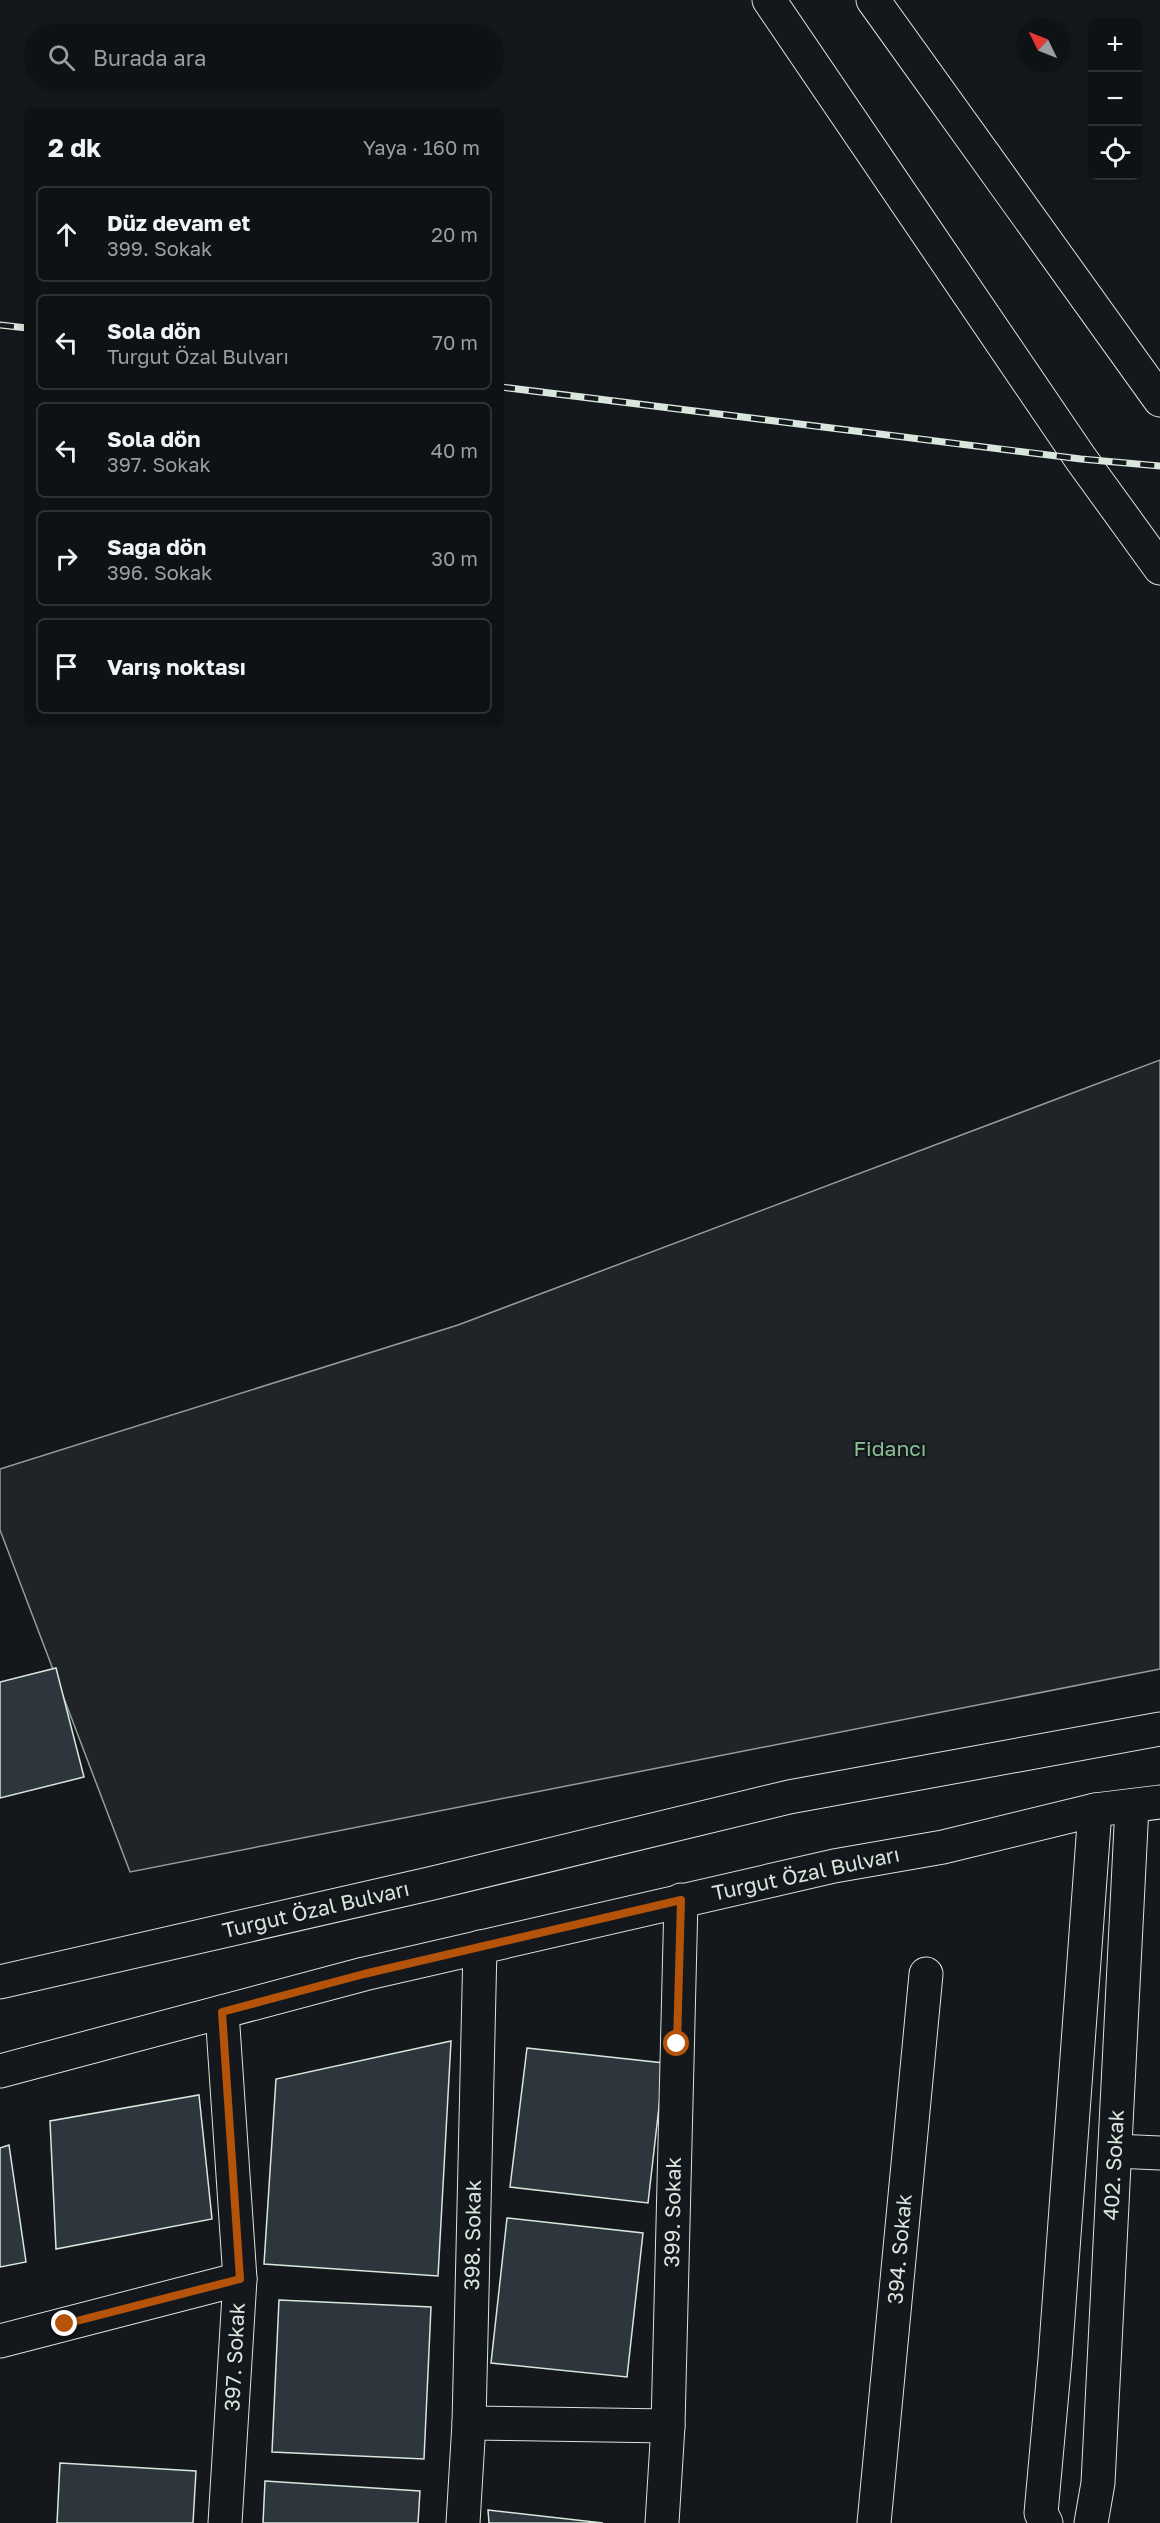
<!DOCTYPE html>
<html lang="tr">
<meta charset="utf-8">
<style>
:root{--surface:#0f1215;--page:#181b1e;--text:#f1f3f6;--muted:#9b9ea0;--line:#2f3234}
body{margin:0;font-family:"Golos Text",sans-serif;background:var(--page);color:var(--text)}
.controls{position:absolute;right:18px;top:18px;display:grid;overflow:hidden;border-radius:9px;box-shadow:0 3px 9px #0003}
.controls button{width:54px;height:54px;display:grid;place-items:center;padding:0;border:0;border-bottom:2px solid var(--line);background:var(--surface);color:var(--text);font:30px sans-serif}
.compass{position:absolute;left:1016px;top:18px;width:54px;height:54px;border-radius:50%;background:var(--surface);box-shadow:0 3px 9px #0003;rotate:313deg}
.stop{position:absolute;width:18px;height:18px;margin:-14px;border:4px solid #b45309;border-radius:50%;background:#fff}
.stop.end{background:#b45309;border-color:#fff;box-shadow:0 2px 6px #0008}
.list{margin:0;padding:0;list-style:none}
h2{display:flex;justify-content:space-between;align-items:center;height:78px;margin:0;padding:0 24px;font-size:26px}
h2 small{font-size:20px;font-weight:400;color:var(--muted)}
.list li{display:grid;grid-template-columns:39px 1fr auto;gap:18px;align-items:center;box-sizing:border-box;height:96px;margin:0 12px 12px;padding:0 12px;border:2px solid var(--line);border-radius:9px}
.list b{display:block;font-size:22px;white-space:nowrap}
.list p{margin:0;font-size:20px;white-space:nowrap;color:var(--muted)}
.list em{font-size:20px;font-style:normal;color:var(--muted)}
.icon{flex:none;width:33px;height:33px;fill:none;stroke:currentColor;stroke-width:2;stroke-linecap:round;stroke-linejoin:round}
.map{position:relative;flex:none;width:1160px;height:2523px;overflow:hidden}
.search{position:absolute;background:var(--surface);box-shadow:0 3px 9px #0003;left:24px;top:24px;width:480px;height:66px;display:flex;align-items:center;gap:15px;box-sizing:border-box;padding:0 21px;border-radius:33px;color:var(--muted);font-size:22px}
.panel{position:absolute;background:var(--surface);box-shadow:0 3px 9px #0003;left:24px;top:108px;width:480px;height:618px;border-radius:9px}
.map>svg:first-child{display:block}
.green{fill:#202428;stroke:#939e99;stroke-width:1.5}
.building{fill:#2c363c;stroke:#d8e6dc;stroke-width:1.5}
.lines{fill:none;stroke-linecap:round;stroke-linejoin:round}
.minor-casing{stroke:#d8e6dc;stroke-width:35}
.major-casing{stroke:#d8e6dc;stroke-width:35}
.minor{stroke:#14181c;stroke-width:33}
.major{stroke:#14181c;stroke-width:33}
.rail-casing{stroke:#d8e6dc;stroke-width:7}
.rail{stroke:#14181c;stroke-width:4.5;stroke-dasharray:14;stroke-linecap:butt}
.route{stroke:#b45309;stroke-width:8}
.labels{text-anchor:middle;stroke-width:4.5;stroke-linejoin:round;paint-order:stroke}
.park-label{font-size:21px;fill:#8ac095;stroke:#14181c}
.street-label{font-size:21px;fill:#d8e6dc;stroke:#14181c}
</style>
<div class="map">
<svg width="1160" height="2523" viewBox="0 0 1160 2523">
<rect width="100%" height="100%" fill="#14181c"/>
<polygon class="green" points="1160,1060 1160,1669 130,1872 0,1530 0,1469 458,1325"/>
<g class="building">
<polygon points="56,1668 84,1777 0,1798 0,1682"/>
<polygon points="451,2041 438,2276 264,2264 276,2079"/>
<polygon points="527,2048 664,2063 648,2203 510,2187"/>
<polygon points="199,2095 212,2219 56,2249 50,2121"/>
<polygon points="9,2145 26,2262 0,2267 0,2148"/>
<polygon points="507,2218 643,2233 627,2377 491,2363"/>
<polygon points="279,2300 431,2307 424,2459 272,2452"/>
<polygon points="60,2463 196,2471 193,2523 57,2523"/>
<polygon points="265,2481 420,2491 418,2523 263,2523"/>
<polygon points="488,2510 603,2523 489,2523"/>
</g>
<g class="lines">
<defs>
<g id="minor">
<polyline points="222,2012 240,2279 225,2523"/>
<polyline points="1115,2151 1160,2153"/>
<polyline points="0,2341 240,2279"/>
<polyline points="469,2423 668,2426"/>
<polyline points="463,2523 469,2423 480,1947"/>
<polyline points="662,2523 668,2426 681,1900"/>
<polyline points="874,2523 926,1974"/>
<polyline points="1046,2523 1041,2513 1055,2359 1095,1810"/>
<polyline points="1091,2523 1098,2483 1132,1806"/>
</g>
<g id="major">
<polyline points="769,0 1081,459 1160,568"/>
<polyline points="873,0 1160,400"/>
<polyline points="0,1982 433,1883 789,1797 1160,1729"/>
<polyline points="0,2071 364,1974 834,1866 943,1847 1095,1810 1160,1802"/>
</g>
</defs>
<use href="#minor" class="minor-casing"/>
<use href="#major" class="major-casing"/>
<use href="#minor" class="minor"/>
<use href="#major" class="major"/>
<defs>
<g id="rail">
<polyline points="0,325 27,328"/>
<polyline points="501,387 1081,459 1160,466"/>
</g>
</defs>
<use href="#rail" class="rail-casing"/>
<use href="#rail" class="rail"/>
</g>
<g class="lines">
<polyline class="route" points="65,2324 240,2279 222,2012 364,1974 681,1900 677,2044"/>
</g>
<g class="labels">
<g class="park-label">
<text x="890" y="1456">Fidancı</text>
</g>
<g class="street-label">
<text transform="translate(806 1874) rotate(-12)" y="7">Turgut Özal Bulvarı</text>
<text transform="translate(316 1910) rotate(-13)" y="7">Turgut Özal Bulvarı</text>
<text transform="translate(1114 2165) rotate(-87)" y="7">402. Sokak</text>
<text transform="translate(673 2212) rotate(-89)" y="7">399. Sokak</text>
<text transform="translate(473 2235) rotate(-89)" y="7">398. Sokak</text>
<text transform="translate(900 2249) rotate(-85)" y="7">394. Sokak</text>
<text transform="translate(235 2357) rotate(-87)" y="7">397. Sokak</text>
</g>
</g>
</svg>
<div class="controls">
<button>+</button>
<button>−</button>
<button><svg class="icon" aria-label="locate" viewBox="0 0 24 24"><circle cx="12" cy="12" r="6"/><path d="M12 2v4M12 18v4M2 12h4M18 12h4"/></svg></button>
</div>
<svg class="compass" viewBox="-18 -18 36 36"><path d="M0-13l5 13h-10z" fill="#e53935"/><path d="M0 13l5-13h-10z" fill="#9b9ea0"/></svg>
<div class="stop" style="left:677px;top:2044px"></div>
<div class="stop end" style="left:65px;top:2324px"></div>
<div class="search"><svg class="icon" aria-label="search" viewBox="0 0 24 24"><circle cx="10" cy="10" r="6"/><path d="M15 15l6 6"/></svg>Burada ara</div>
<section class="panel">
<h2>2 dk<small>Yaya · 160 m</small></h2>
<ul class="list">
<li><svg class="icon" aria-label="ahead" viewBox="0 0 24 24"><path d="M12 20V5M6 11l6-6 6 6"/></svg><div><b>Düz devam et</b><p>399. Sokak</p></div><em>20 m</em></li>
<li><svg class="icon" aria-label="left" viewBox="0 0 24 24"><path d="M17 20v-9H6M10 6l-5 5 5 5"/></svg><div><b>Sola dön</b><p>Turgut Özal Bulvarı</p></div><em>70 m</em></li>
<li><svg class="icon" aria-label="left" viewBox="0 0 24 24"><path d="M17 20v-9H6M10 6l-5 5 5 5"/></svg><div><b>Sola dön</b><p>397. Sokak</p></div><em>40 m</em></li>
<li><svg class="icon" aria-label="right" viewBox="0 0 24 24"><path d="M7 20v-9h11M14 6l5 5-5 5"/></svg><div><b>Sağa dön</b><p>396. Sokak</p></div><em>30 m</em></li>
<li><svg class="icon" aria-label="arrive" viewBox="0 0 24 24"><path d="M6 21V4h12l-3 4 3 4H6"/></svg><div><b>Varış noktası</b></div></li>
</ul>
</section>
</div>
